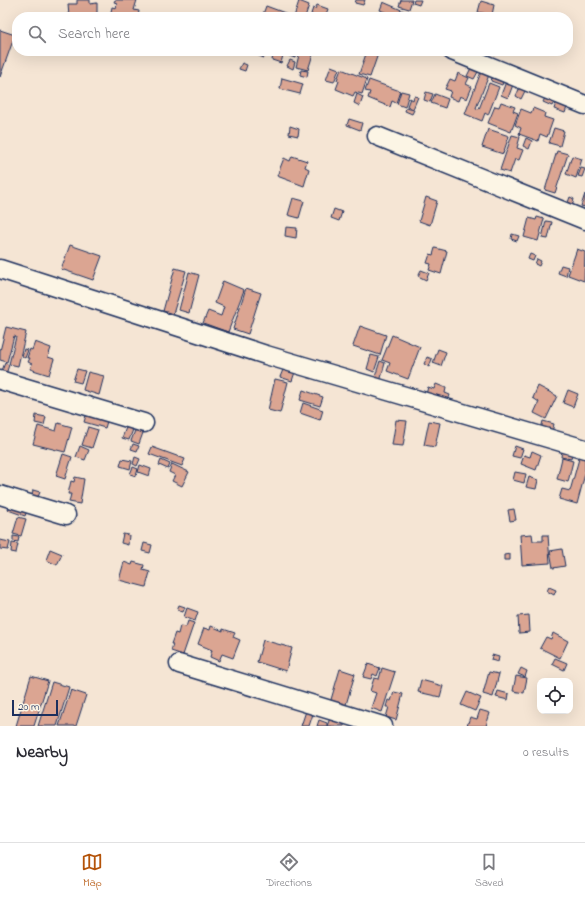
<!DOCTYPE html>
<style>
:root{--surface:#fff;--page:#f2f2f3;--text:#2b2b33;--muted:#7c7c81;--line:#e1e1e2;--accent:#b45309}
body{margin:0;font-family:"Indie Flower",sans-serif;background:var(--page);color:var(--text)}
.controls{position:absolute;right:12px;bottom:12px;display:grid;overflow:hidden;border-radius:8px;box-shadow:0 4px 16px #0002}
.controls button{width:36px;height:36px;display:grid;place-items:center;padding:0;border:0;border-bottom:1px solid var(--line);background:var(--surface);color:var(--text);font:20px sans-serif}
.scale{position:absolute;left:12px;bottom:10px;width:46px;box-sizing:border-box;padding-left:4px;border:2px solid #1b2f5e;border-top:0;font-size:11px;line-height:14px;white-space:nowrap;color:#1b2f5e;-webkit-text-stroke:3px #fcf5e5;paint-order:stroke}
.list{margin:0;padding:0;list-style:none}
h2{display:flex;justify-content:space-between;align-items:center;height:52px;margin:0;padding:0 16px;font-size:17px}
h2 small{font-size:13px;font-weight:400;color:var(--muted)}
.icon{flex:none;width:22px;height:22px;fill:none;stroke:currentColor;stroke-width:2;stroke-linecap:round;stroke-linejoin:round}
.map{position:relative;flex:none;width:585px;height:726px;overflow:hidden}
.search{position:absolute;background:var(--surface);box-shadow:0 4px 16px #0002;left:12px;right:12px;top:12px;height:44px;display:flex;align-items:center;gap:10px;box-sizing:border-box;padding:0 14px;border-radius:16px;color:var(--muted);font-size:15px}
.sheet{height:116px;background:var(--surface)}
nav{display:flex;justify-content:space-around;align-items:center;box-sizing:border-box;height:56px;border-top:1px solid var(--line);background:var(--surface);font-size:11px;color:var(--muted)}
nav a{display:grid;justify-items:center;gap:2px}
nav .on{color:var(--accent)}
.map>svg:first-child{display:block}
.building{fill:#dba592;stroke:#1b2f5e}
.lines{fill:none;stroke-linecap:round;stroke-linejoin:round}
.minor-casing{stroke:#1b2f5e;stroke-width:21}
.minor{stroke:#fcf5e5;stroke-width:18}
</style>
<div class="map">
<svg width="585" height="726" viewBox="0 0 585 726">
<rect width="100%" height="100%" fill="#f5e5d4"/>
<filter id="ink" filterUnits="userSpaceOnUse"><feTurbulence type="fractalNoise" baseFrequency=".025" numOctaves="2"/><feDisplacementMap in="SourceGraphic" scale="8" xChannelSelector="R" yChannelSelector="G"/><feConvolveMatrix kernelMatrix="1 2 1 2 8 2 1 2 1" color-interpolation-filters="sRGB"/></filter>
<g filter="url(#ink)">
<g class="building">
<polygon points="77,0 90,0 90,4 97,3 97,17 69,17 68,4 77,4"/>
<polygon points="115,0 137,0 134,10 139,11 138,17 110,17 112,7 116,8 117,3 114,2"/>
<polygon points="356,0 365,0 363,5 355,3"/>
<polygon points="401,0 412,0 409,9 399,6"/>
<polygon points="414,0 421,0 419,5 413,3"/>
<polygon points="299,1 309,5 305,17 294,17"/>
<polygon points="481,1 494,5 492,15 478,12"/>
<polygon points="383,2 413,15 412,17 397,17 380,10"/>
<polygon points="317,5 328,9 325,17 313,17 314,16 311,14 313,8 315,9"/>
<polygon points="266,6 285,13 284,17 262,17"/>
<polygon points="0,30 15,35 0,77"/>
<polygon points="247,51 270,51 269,54 266,53 264,58"/>
<polygon points="274,51 284,51 281,63 272,60"/>
<polygon points="285,51 297,51 295,58 284,54"/>
<polygon points="300,51 314,51 308,70 296,67"/>
<polygon points="367,51 379,51 370,77 359,74"/>
<polygon points="290,60 295,62 293,69 287,66"/>
<polygon points="242,63 247,65 245,71 239,69"/>
<polygon points="331,66 339,69 334,82 326,80"/>
<polygon points="472,66 479,70 474,79 467,76"/>
<polygon points="341,69 367,79 362,94 355,92 353,96 336,89 339,81 337,80"/>
<polygon points="301,70 308,71 307,77 300,75"/>
<polygon points="481,72 489,75 476,108 479,109 489,83 499,87 488,115 485,113 482,121 465,114"/>
<polygon points="458,73 469,78 466,84 472,87 467,99 460,96 458,101 449,97 451,91 445,89 450,79 455,81"/>
<polygon points="493,75 504,80 502,85 491,81"/>
<polygon points="282,78 303,84 300,94 280,89"/>
<polygon points="507,79 514,82 508,98 501,95"/>
<polygon points="369,80 400,91 396,103 392,101 390,107 368,98 370,92 365,91"/>
<polygon points="520,87 526,89 521,99 516,96"/>
<polygon points="401,91 409,93 405,107 397,104"/>
<polygon points="426,92 433,94 430,102 424,100"/>
<polygon points="357,94 363,97 360,106 354,103"/>
<polygon points="435,94 448,99 445,108 431,103"/>
<polygon points="414,96 418,97 413,109 407,106 410,98 413,100"/>
<polygon points="546,96 555,100 552,106 543,102"/>
<polygon points="501,102 515,107 513,111 518,113 511,132 488,123 495,106 499,107"/>
<polygon points="556,103 567,107 565,113 554,109"/>
<polygon points="406,108 414,110 412,114 405,111"/>
<polygon points="533,108 545,113 544,117 553,120 547,137 540,134 538,141 519,134 521,128 515,125 521,109 531,113"/>
<polygon points="349,119 362,123 360,130 347,125"/>
<polygon points="290,126 299,129 298,136 289,134"/>
<polygon points="554,128 564,131 560,146 549,143"/>
<polygon points="488,129 509,136 503,154 482,147"/>
<polygon points="512,135 520,137 517,148 523,150 519,160 515,159 510,173 500,170"/>
<polygon points="526,138 532,141 529,149 523,146"/>
<polygon points="557,151 568,154 555,193 545,190"/>
<polygon points="292,156 307,161 305,167 309,169 304,186 277,176 284,158 290,161"/>
<polygon points="572,156 582,159 576,178 566,174"/>
<polygon points="581,168 585,169 582,177 578,176"/>
<polygon points="585,194 585,207 581,206"/>
<polygon points="426,197 437,201 430,225 419,221"/>
<polygon points="570,197 574,199 572,207 567,205"/>
<polygon points="293,198 304,201 299,218 288,215"/>
<polygon points="334,209 342,212 339,221 331,218"/>
<polygon points="537,217 544,219 538,241 524,237 529,218 536,220"/>
<polygon points="546,221 552,222 548,239 542,238"/>
<polygon points="286,227 297,228 296,238 285,236"/>
<polygon points="512,234 519,236 517,241 511,239"/>
<polygon points="70,245 102,256 93,280 61,269"/>
<polygon points="435,248 447,251 441,274 429,270 431,264 427,263 430,254 433,255"/>
<polygon points="577,249 585,252 584,281 568,275"/>
<polygon points="530,254 535,256 533,261 528,259"/>
<polygon points="537,259 541,261 539,266 535,264"/>
<polygon points="561,265 568,267 566,276 558,273"/>
<polygon points="175,268 186,271 173,314 163,311"/>
<polygon points="421,270 429,273 426,280 418,276"/>
<polygon points="189,272 199,275 189,313 179,310"/>
<polygon points="223,281 244,290 228,332 203,323 208,311 221,316 224,307 215,303"/>
<polygon points="246,288 261,293 248,334 233,329"/>
<polygon points="360,326 386,335 380,355 353,346"/>
<polygon points="6,327 26,332 18,366 9,364 16,337 14,336 7,362 0,360 0,351"/>
<polygon points="392,335 420,347 408,379 387,371 390,363 382,360"/>
<polygon points="35,342 51,348 48,357 54,359 49,375 30,369 32,364 28,362 30,358 27,358 30,349 32,350"/>
<polygon points="24,349 28,350 25,358 22,356"/>
<polygon points="438,349 446,352 441,366 433,363"/>
<polygon points="371,355 379,357 374,372 367,369"/>
<polygon points="427,357 432,359 429,367 424,364"/>
<polygon points="380,361 385,363 380,382 374,380"/>
<polygon points="5,363 9,365 6,374 1,373"/>
<polygon points="285,365 296,369 292,381 280,377"/>
<polygon points="77,369 85,371 81,383 73,381"/>
<polygon points="88,372 104,376 99,395 83,390"/>
<polygon points="275,379 288,382 280,413 268,410"/>
<polygon points="436,384 446,388 445,393 450,395 447,403 426,394 428,387 434,389"/>
<polygon points="538,386 557,396 546,419 534,413 539,402 533,398"/>
<polygon points="303,390 323,397 320,406 300,400"/>
<polygon points="568,390 578,394 573,407 563,403"/>
<polygon points="303,403 323,410 320,420 300,413"/>
<polygon points="87,412 108,418 105,428 84,422"/>
<polygon points="36,415 46,417 44,425 35,423"/>
<polygon points="396,420 407,421 403,446 392,445"/>
<polygon points="429,421 440,423 435,447 424,445"/>
<polygon points="543,421 554,424 552,432 541,429"/>
<polygon points="58,423 72,427 65,452 33,444 38,426 56,431"/>
<polygon points="127,425 134,427 129,440 122,438"/>
<polygon points="88,427 98,430 92,448 82,445"/>
<polygon points="136,428 144,430 139,444 131,441"/>
<polygon points="133,444 139,446 137,451 131,449"/>
<polygon points="80,446 89,450 85,460 76,457"/>
<polygon points="515,446 523,449 520,458 512,456"/>
<polygon points="152,447 185,459 182,466 149,454"/>
<polygon points="562,450 572,452 571,459 561,457"/>
<polygon points="532,451 541,455 536,470 521,464 524,455 530,457"/>
<polygon points="63,454 72,457 65,479 56,476"/>
<polygon points="580,455 585,457 585,474 577,504 559,499 562,489 570,491"/>
<polygon points="135,457 140,459 137,466 133,464"/>
<polygon points="562,458 573,461 568,482 557,479"/>
<polygon points="122,459 132,461 130,469 120,466"/>
<polygon points="161,460 170,464 168,469 159,465"/>
<polygon points="172,464 189,472 182,486 172,481 175,475 169,472"/>
<polygon points="140,465 151,469 149,476 138,472"/>
<polygon points="133,467 138,469 136,476 130,474"/>
<polygon points="515,472 526,474 524,483 513,480"/>
<polygon points="75,477 84,479 80,504 69,502 71,494 68,494 71,481 74,482"/>
<polygon points="529,477 538,480 536,489 526,487"/>
<polygon points="33,490 40,492 38,497 32,495"/>
<polygon points="11,502 28,508 25,516 8,510"/>
<polygon points="514,509 516,520 510,521 508,510"/>
<polygon points="18,517 26,519 21,536 13,534"/>
<polygon points="123,534 129,535 128,545 121,543"/>
<polygon points="532,534 533,541 543,541 543,535 548,535 550,563 522,565 520,535"/>
<polygon points="13,536 19,537 18,542 13,541"/>
<polygon points="0,540 10,542 8,550 0,549"/>
<polygon points="12,543 18,544 16,553 11,552"/>
<polygon points="144,543 152,545 150,553 142,551"/>
<polygon points="50,549 62,554 57,565 46,560"/>
<polygon points="562,549 565,566 553,568 550,551"/>
<polygon points="510,554 510,560 504,560 504,555"/>
<polygon points="124,562 132,565 133,562 144,565 143,570 150,572 146,587 119,580"/>
<polygon points="549,587 556,590 554,595 547,591"/>
<polygon points="179,605 185,607 183,612 177,610"/>
<polygon points="187,608 198,612 195,621 184,617"/>
<polygon points="529,615 530,632 519,633 518,616"/>
<polygon points="188,621 194,623 183,655 171,651 173,644 171,644 175,633 178,634 180,626 186,627"/>
<polygon points="211,626 223,631 223,629 235,633 233,637 240,640 233,658 222,654 219,661 210,657 212,650 198,644 204,628 210,630"/>
<polygon points="553,633 568,641 560,658 540,648 546,637 551,639"/>
<polygon points="263,640 292,648 286,671 257,662"/>
<polygon points="492,655 499,657 498,662 491,660"/>
<polygon points="555,658 567,663 564,670 552,664"/>
<polygon points="368,664 380,668 377,676 373,674 371,679 363,677"/>
<polygon points="382,668 395,672 382,712 371,708 376,693 370,691 374,678 379,679"/>
<polygon points="521,668 527,671 525,677 518,674"/>
<polygon points="340,669 355,674 345,708 330,703"/>
<polygon points="489,672 499,674 493,697 483,694"/>
<polygon points="31,676 48,681 34,726 16,726"/>
<polygon points="516,676 527,678 524,693 513,691"/>
<polygon points="421,680 443,686 440,697 418,692"/>
<polygon points="52,682 69,687 57,726 38,726"/>
<polygon points="71,690 86,695 76,726 59,726"/>
<polygon points="498,691 509,694 508,700 496,697"/>
<polygon points="394,692 403,694 396,720 386,717 389,707 386,707 388,700 391,701"/>
<polygon points="467,692 481,698 475,711 461,705"/>
<polygon points="480,710 490,713 486,726 467,726 470,717 477,719"/>
<polygon points="306,711 313,714 309,726 301,726"/>
<polygon points="330,718 345,723 344,726 327,726"/>
<polygon points="319,720 327,723 327,726 317,726"/>
</g>
<g class="lines">
<defs>
<g id="minor">
<polyline points="452,51 585,105"/>
<polyline points="377,136 585,220"/>
<polyline points="0,269 266,355 585,449"/>
<polyline points="0,380 144,423"/>
<polyline points="0,495 66,515"/>
<polyline points="179,664 383,726"/>
</g>
</defs>
<use href="#minor" class="minor-casing"/>
<use href="#minor" class="minor"/>
</g>
</g>
</svg>
<div class="controls">
<button><svg class="icon" aria-label="locate" viewBox="0 0 24 24"><circle cx="12" cy="12" r="6"/><path d="M12 2v4M12 18v4M2 12h4M18 12h4"/></svg></button>
</div>
<div class="scale">20 m</div>
<div class="search"><svg class="icon" aria-label="search" viewBox="0 0 24 24"><circle cx="10" cy="10" r="6"/><path d="M15 15l6 6"/></svg>Search here</div>
</div>
<section class="sheet">
<h2>Nearby<small>0 results</small></h2>
<ul class="list">
</ul>
</section>
<nav>
<a class="on"><svg class="icon" aria-label="map" viewBox="0 0 24 24"><path d="M3 6l6-2 6 2 6-2v14l-6 2-6-2-6 2zM9 4v14M15 6v14"/></svg>Map</a>
<a><svg class="icon" aria-label="directions" viewBox="0 0 24 24"><path d="M12 3l9 9-9 9-9-9zM9 14v-3h6M13 9l2 2-2 2"/></svg>Directions</a>
<a><svg class="icon" aria-label="saved" viewBox="0 0 24 24"><path d="M7 4h10v16l-5-4-5 4z"/></svg>Saved</a>
</nav>
